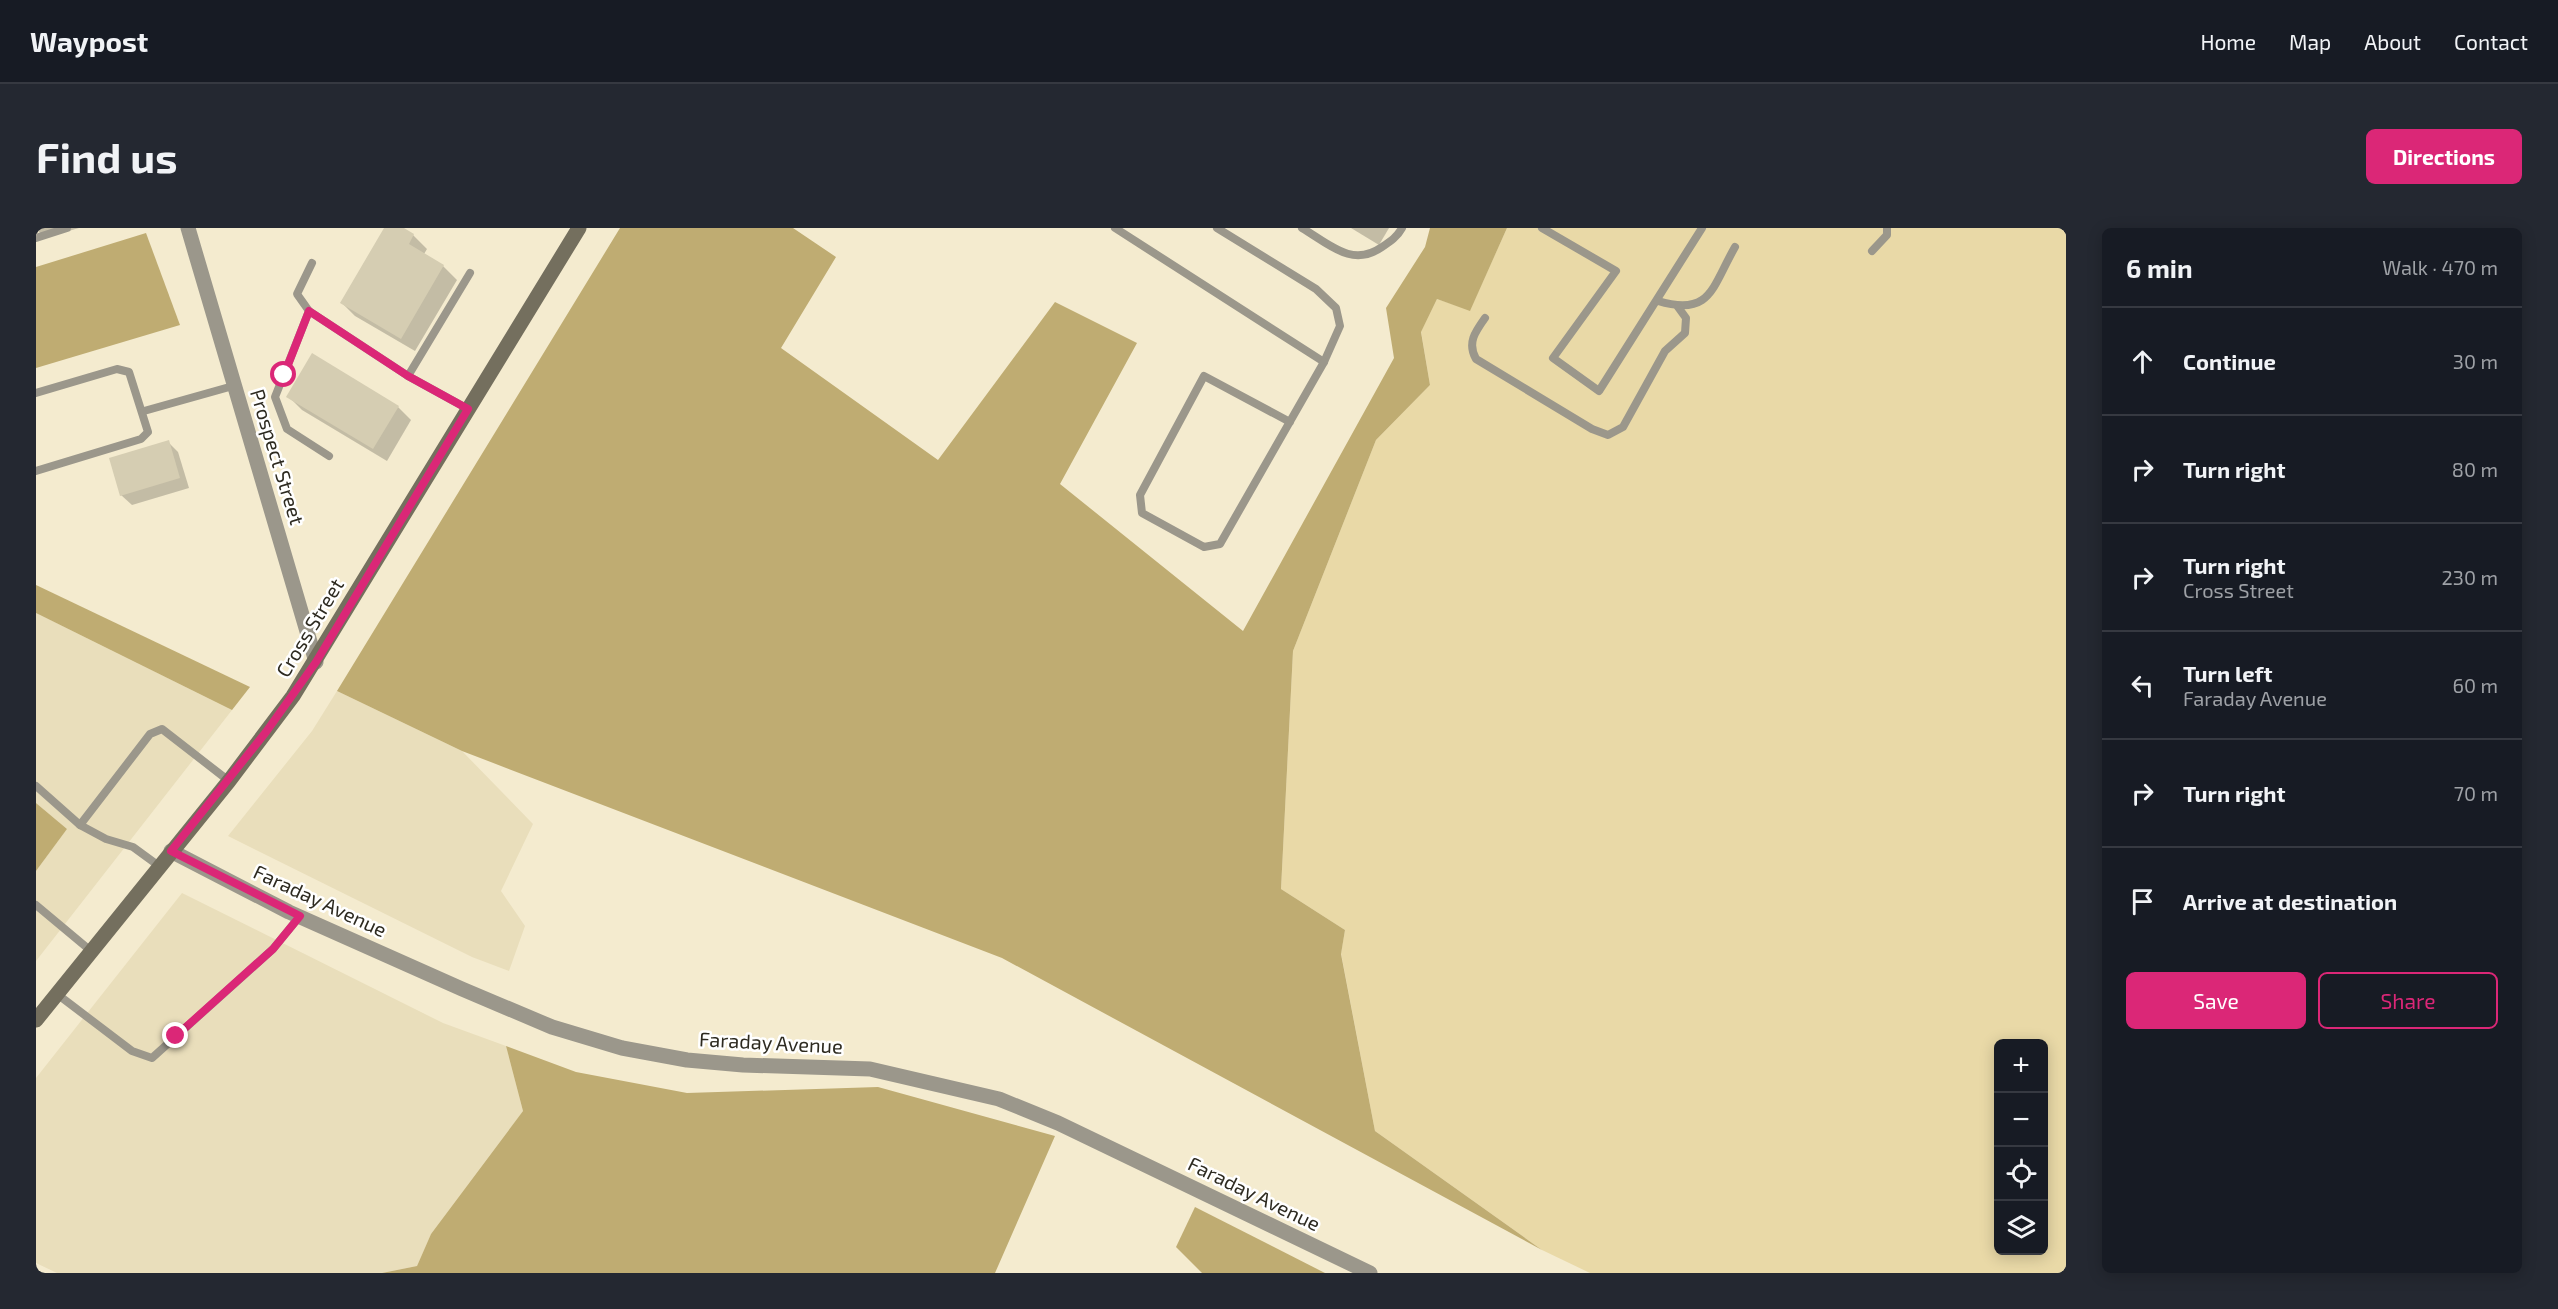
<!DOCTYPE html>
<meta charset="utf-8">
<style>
:root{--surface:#171b24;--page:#242831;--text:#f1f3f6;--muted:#9ea1a6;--line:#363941;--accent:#db2777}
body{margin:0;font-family:"Exo 2",sans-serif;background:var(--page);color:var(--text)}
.controls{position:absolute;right:18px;bottom:18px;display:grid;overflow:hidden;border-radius:9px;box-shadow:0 3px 15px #0003}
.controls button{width:54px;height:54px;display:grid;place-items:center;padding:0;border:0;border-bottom:2px solid var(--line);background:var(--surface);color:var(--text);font:30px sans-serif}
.stop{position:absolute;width:18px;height:18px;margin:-14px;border:4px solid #db2777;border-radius:50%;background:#fff}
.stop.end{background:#db2777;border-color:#fff;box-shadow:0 2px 6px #0008}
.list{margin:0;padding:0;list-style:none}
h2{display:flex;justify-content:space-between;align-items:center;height:78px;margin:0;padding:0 24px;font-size:26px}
h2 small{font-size:20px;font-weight:400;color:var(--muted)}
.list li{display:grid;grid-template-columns:39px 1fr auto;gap:18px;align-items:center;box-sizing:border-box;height:108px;padding:0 24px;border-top:2px solid var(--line)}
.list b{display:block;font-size:22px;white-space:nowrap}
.list p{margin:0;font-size:20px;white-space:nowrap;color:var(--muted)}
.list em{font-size:20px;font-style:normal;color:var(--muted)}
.actions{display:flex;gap:12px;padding:18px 24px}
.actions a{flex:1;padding:14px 0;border:2px solid var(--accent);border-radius:9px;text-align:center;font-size:21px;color:var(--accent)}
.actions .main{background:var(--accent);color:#fff}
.icon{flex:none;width:33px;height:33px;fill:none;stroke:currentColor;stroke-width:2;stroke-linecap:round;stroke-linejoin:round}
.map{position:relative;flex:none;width:2030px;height:1045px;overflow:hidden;border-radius:9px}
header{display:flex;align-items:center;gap:36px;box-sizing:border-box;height:84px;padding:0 30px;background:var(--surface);border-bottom:2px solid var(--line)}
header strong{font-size:28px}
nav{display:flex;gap:33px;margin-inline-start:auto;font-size:21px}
.intro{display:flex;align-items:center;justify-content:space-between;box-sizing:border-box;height:144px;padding:0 36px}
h1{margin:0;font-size:42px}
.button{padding:15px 27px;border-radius:9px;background:var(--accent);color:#fff;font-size:21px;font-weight:700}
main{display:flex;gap:36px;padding:0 36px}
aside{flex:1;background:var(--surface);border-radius:9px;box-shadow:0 3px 15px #0003}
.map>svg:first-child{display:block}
.built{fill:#e9debb}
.green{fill:#e9d9a7;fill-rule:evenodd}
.forest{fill:#bfac72}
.shadow{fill:#0003}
.building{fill:#d5cdb2}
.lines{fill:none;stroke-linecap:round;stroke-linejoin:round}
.service{stroke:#9b978b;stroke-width:8}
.tertiary{stroke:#9b978b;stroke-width:15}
.secondary{stroke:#746f5e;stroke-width:15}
.route{stroke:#db2777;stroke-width:8}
.labels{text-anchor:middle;stroke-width:5;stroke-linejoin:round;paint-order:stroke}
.street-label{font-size:20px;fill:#2d2a20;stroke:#fff}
</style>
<header>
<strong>Waypost</strong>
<nav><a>Home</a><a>Map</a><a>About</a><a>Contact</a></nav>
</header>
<div class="intro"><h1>Find us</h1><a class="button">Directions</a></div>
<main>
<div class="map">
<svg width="2030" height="1045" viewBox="0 0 2030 1045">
<rect width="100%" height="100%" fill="#f4ebcf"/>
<g class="built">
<polygon points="0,385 196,482 0,733 0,643 31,601 0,575"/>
<polygon points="301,463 426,523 497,596 465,663 489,698 473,743 436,729 192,608 276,503"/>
<polygon points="146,665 407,795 470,818 487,883 395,1006 381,1038 346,1045 21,1045 0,1035 0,850"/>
</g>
<path class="green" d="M1471 0H2030V1045H1554L1506 1022 1339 903 1305 725 1309 702 1245 661 1257 423 1340 212 1394 157 1385 103 1401 71 1434 82ZM1962 816H2008V1022H1962Z"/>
<g class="forest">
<polygon points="584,0 757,0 800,29 745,120 902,232 1019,74 1101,115 1024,256 1207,403 1358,130 1350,80 1389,19 1394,0 1471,0 1434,83 1401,71 1385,104 1394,157 1340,212 1257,423 1245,661 1309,702 1305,726 1339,903 1506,1022 966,730 426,523 301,463"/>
<polygon points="110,5 144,97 0,140 0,39"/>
<polygon points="0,357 214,459 196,482 0,385"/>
<polygon points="0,575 31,601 0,643"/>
<polygon points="470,818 540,844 651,865 842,859 1019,908 959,1045 346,1045 381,1038 395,1006 487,883"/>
<polygon points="1159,979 1289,1045 1166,1045 1140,1019"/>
</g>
<g class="shadow">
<polygon points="0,0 43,0 8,10"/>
<polygon points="350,0 365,0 377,7 391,21 388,26 407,38 421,52 379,123 319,88 306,75"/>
<polygon points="1315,0 1353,0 1343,17"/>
<polygon points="252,168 362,179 375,192 351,233 266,182"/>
<polygon points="132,214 142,224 153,260 96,277 85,267"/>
</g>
<g class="building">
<polygon points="348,0 368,0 378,6 373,16 408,37 365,111 304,75"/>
<polygon points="276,125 363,178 337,221 250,169"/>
<polygon points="133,212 144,250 84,268 73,230"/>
</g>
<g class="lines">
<g class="service">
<polyline points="1079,0 1288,134 1304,98 1300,80 1280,61 1181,0"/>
<path d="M1266 0C1293 16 1316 40 1346 19 1355 13 1361 9 1366 0"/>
<polyline points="1506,0 1580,43 1517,130 1563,163 1666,0"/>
<polyline points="0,10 31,0"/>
<polyline points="1836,23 1851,7 1851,0"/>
<path d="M1622 73C1675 89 1676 59 1699 19"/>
<polyline points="273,83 261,66 276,35"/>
<path d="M1449 90C1439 104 1431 115 1440 131L1556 201 1572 207 1587 199 1629 123 1649 105 1650 90 1642 79"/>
<polyline points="372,148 434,45"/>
<polyline points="0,165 81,141 93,144 112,204 105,211 0,243"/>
<polyline points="108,183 197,158"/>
<polyline points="1254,194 1168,148 1104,267 1106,285 1168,319 1184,316 1288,134"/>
<polyline points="293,228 251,201 239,169 273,83 372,148 432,181"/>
<polyline points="0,558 44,597"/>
<polyline points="123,638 97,619 70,611 44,597 114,506 126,501 193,553"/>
<polyline points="0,677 55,723"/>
<polyline points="21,766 96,823 116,830 237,721 264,688"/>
</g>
<g class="tertiary">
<polyline points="152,0 280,434"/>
<polyline points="135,623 253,684 426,761 516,799 586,820 651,832 707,837 834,841 963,871 1022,895 1334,1045"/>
</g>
<polyline class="secondary" points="0,792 193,553 257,468 543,0"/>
</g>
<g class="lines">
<polyline class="route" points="140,808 237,721 264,688 135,623 230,504 280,434 432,181 372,148 273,83 248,147"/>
</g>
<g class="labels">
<g class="street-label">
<text transform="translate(241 229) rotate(73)" y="7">Prospect Street</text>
<text transform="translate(274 400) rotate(-59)" y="7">Cross Street</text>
<text transform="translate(284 673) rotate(25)" y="7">Faraday Avenue</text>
<text transform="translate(735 815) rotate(3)" y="7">Faraday Avenue</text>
<text transform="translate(1218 966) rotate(26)" y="7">Faraday Avenue</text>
</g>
</g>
</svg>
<div class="controls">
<button>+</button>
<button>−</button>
<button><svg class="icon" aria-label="locate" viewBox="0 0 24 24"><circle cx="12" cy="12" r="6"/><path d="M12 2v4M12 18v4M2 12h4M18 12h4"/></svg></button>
<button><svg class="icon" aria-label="layers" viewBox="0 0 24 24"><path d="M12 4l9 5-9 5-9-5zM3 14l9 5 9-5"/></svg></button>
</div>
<div class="stop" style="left:248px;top:147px"></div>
<div class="stop end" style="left:140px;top:808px"></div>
</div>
<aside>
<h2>6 min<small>Walk · 470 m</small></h2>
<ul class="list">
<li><svg class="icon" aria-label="ahead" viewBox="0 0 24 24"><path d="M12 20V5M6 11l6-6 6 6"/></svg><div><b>Continue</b></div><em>30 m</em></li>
<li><svg class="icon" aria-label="right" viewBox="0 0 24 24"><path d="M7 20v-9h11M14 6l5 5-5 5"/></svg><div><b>Turn right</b></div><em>80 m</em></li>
<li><svg class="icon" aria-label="right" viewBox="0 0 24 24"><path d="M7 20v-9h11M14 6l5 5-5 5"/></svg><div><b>Turn right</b><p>Cross Street</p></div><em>230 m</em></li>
<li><svg class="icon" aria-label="left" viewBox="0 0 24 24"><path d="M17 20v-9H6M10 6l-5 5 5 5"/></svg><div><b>Turn left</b><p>Faraday Avenue</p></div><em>60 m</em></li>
<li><svg class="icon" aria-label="right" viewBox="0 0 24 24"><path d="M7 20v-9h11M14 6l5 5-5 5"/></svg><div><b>Turn right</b></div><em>70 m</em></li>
<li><svg class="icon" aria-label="arrive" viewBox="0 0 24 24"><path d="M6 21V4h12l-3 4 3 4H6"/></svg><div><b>Arrive at destination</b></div></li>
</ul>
<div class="actions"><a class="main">Save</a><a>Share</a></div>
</aside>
</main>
